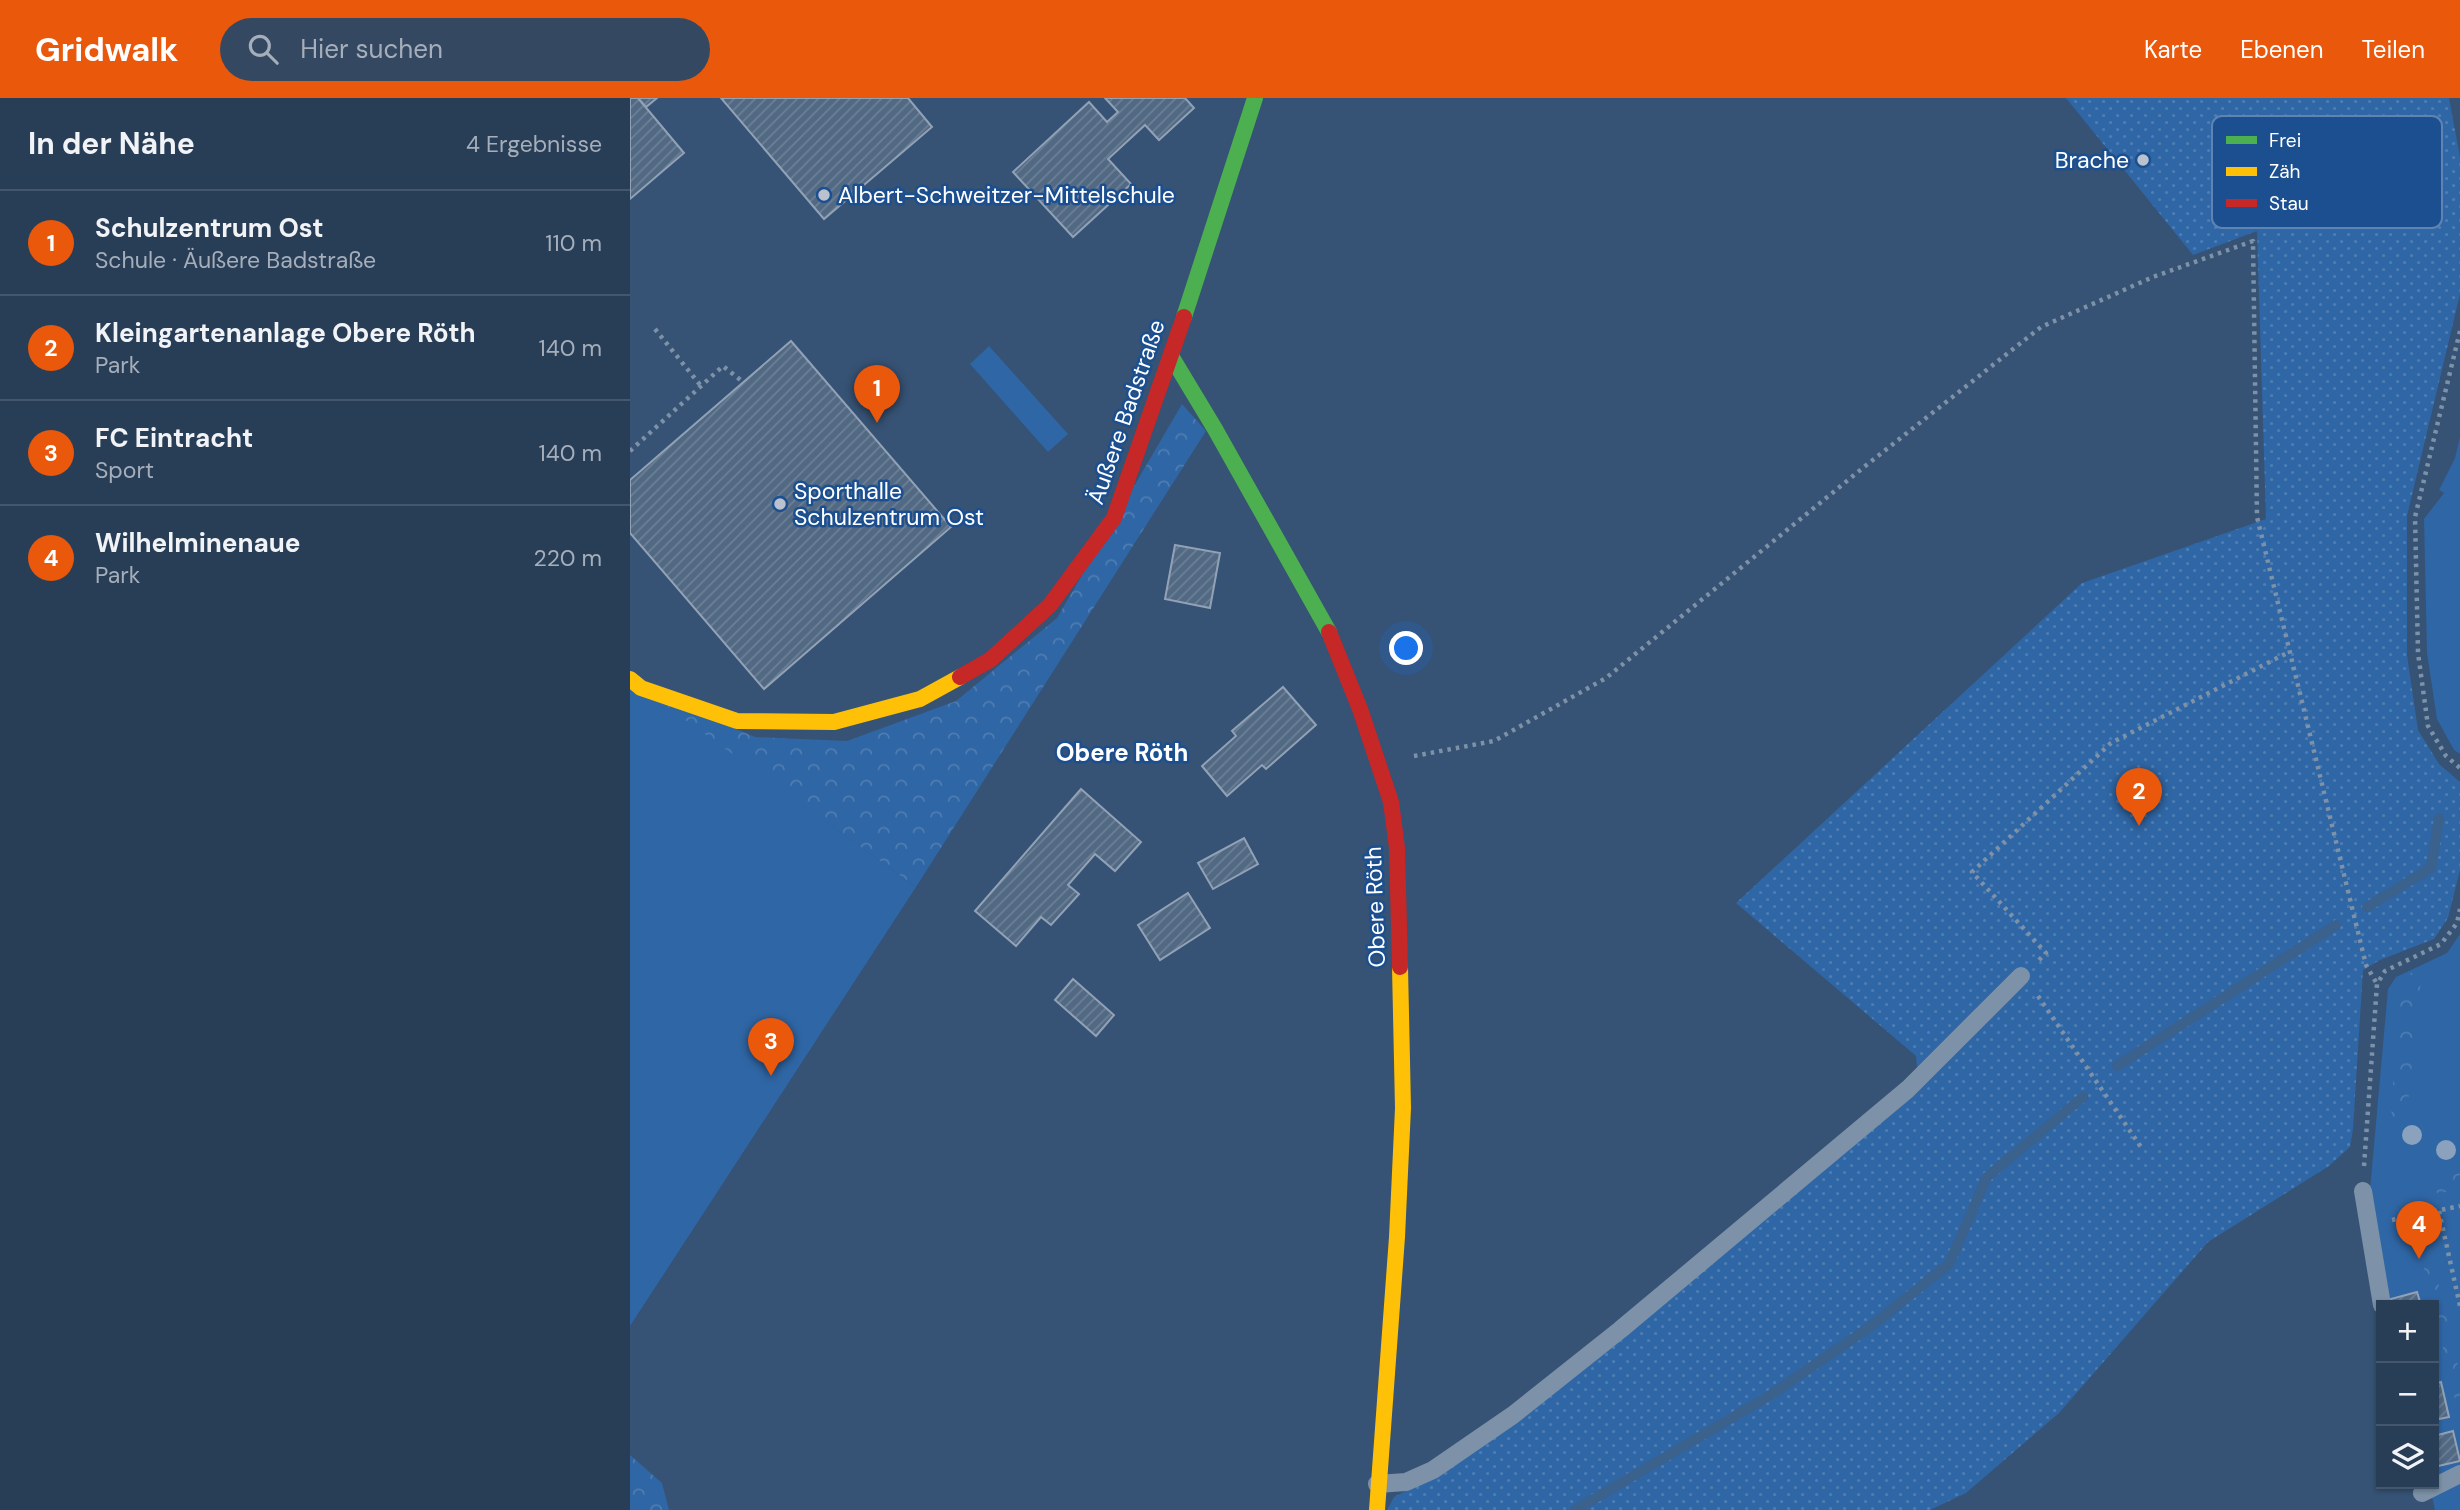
<!DOCTYPE html>
<html lang="de">
<meta charset="utf-8">
<style>
:root{--surface:#283e57;--page:#344961;--text:#f1f3f6;--muted:#a5aeba;--line:#44576d;--accent:#ea580c}
body{margin:0;font-family:"DM Sans",sans-serif;background:var(--page);color:var(--text)}
.controls{position:absolute;right:21px;bottom:21px;display:grid;overflow:hidden;border-radius:0px;box-shadow:0 2px 5px #0004}
.controls button{width:63px;height:63px;display:grid;place-items:center;padding:0;border:0;border-bottom:2px solid var(--line);background:var(--surface);color:var(--text);font:35px sans-serif}
.you{position:absolute;left:777px;top:551px;width:24px;height:24px;margin:-18px;border:5px solid #fff;border-radius:50%;background:#1a73e8;box-shadow:0 0 0 10px #1a73e833}
.badge{display:grid;place-items:center;width:46px;height:46px;border-radius:50%;background:var(--accent);color:#fff;font-size:23px;font-weight:700}
.pin{position:absolute;translate:-50% -58px;filter:drop-shadow(0 2px 4px #0008)}
.pin::after{content:'';position:absolute;top:37px;width:24px;height:21px;background:inherit;clip-path:polygon(0 0,100% 0,50% 100%)}
.list{margin:0;padding:0;list-style:none}
h2{display:flex;justify-content:space-between;align-items:center;height:91px;margin:0;padding:0 28px;font-size:30px}
h2 small{font-size:23px;font-weight:400;color:var(--muted)}
.list li{display:grid;grid-template-columns:46px 1fr auto;gap:21px;align-items:center;box-sizing:border-box;height:105px;padding:0 28px;border-top:2px solid var(--line)}
.list b{display:block;font-size:26px;white-space:nowrap}
.list p{margin:0;font-size:23px;white-space:nowrap;color:var(--muted)}
.list em{font-size:23px;font-style:normal;color:var(--muted)}
.icon{flex:none;width:38px;height:38px;fill:none;stroke:currentColor;stroke-width:2;stroke-linecap:round;stroke-linejoin:round}
.map{position:relative;flex:none;width:1830px;height:1412px;overflow:hidden}
header{display:flex;align-items:center;gap:42px;box-sizing:border-box;height:98px;padding:0 35px;background:var(--accent);color:#fff}
header strong{font-size:33px}
nav{display:flex;gap:38px;margin-inline-start:auto;font-size:24px}
.search{width:490px;height:63px;background:var(--page);display:flex;align-items:center;gap:18px;box-sizing:border-box;padding:0 24px;border-radius:38px;color:var(--muted);font-size:26px}
main{display:flex}
aside{flex:1;background:var(--surface)}
.map>svg:first-child{display:block}
.green{fill:#2f66a5}
.forest{fill:url(#forest-crowns)}
.garden{fill:url(#garden-dots)}
.lines{fill:none;stroke-linecap:round;stroke-linejoin:round}
.stream{stroke:#3b618d;stroke-width:10}
.building{fill:url(#building-hatch);stroke:#92a2b6;stroke-width:2}
.path{stroke:#7d92a8;stroke-width:4.5;stroke-dasharray:3.5 5;stroke-linecap:butt}
.lane{stroke:#7d92a8;stroke-width:18}
.fast{stroke:#4caf50;stroke-width:16}
.slow{stroke:#ffc107;stroke-width:16}
.jam{stroke:#c62828;stroke-width:16}
.tree{fill:#8aa2be}
.poi-dot{fill:#b9c2ce;stroke:#1b4f8f;stroke-width:2.5}
.labels{text-anchor:middle;stroke-width:5;stroke-linejoin:round;paint-order:stroke}
.poi-label{font-size:23px;fill:#fff;stroke:#1b4f8f;text-anchor:start}
.street-label{font-size:23px;fill:#fff;stroke:#1b4f8f}
.neighbourhood-label{font-size:24px;font-weight:bold;fill:#fff;stroke:#1b4f8f}
.key{fill:#1b4f8f;stroke:#5f84b1;stroke-width:2}
.key-label{font-size:19px;fill:#fff}
</style>
<header>
<strong>Gridwalk</strong>
<div class="search"><svg class="icon" aria-label="search" viewBox="0 0 24 24"><circle cx="10" cy="10" r="6"/><path d="M15 15l6 6"/></svg>Hier suchen</div>
<nav><a>Karte</a><a>Ebenen</a><a>Teilen</a></nav>
</header>
<main>
<aside>
<h2>In der Nähe<small>4 Ergebnisse</small></h2>
<ul class="list">
<li><span class="badge">1</span><div><b>Schulzentrum Ost</b><p>Schule · Äußere Badstraße</p></div><em>110 m</em></li>
<li><span class="badge">2</span><div><b>Kleingartenanlage Obere Röth</b><p>Park</p></div><em>140 m</em></li>
<li><span class="badge">3</span><div><b>FC Eintracht</b><p>Sport</p></div><em>140 m</em></li>
<li><span class="badge">4</span><div><b>Wilhelminenaue</b><p>Park</p></div><em>220 m</em></li>
</ul>
</aside>
<div class="map">
<svg width="1830" height="1412" viewBox="0 0 1830 1412">
<defs>
<pattern id="forest-crowns" width="20" height="18" patternUnits="userSpaceOnUse" patternTransform="scale(1.75)"><rect width="20" height="18" fill="#2f66a5"/><path d="M2 6a3 3 0 1 1 6 0M12 15a3 3 0 1 1 6 0" fill="none" stroke="#4e7db2"/></pattern>
<pattern id="garden-dots" width="8" height="8" patternUnits="userSpaceOnUse" patternTransform="scale(1.75)"><rect width="8" height="8" fill="#2f66a5"/><path d="M2 2h.1M6 6h.1" fill="none" stroke="#4e7db2" stroke-width="1.8" stroke-linecap="round"/></pattern>
<pattern id="building-hatch" width="6" height="6" patternUnits="userSpaceOnUse" patternTransform="scale(1.75)"><rect width="6" height="6" fill="#526984"/><path d="M-1 1l2-2M0 6l6-6M5 7l2-2" fill="none" stroke="#6c8096"/></pattern>
</defs>
<rect width="100%" height="100%" fill="#365274"/>
<g class="green">
<polygon points="359,248 438,336 418,354 340,266"/>
<polygon points="1830,339 1830,656 1824,652 1807,621 1797,555 1794,421 1814,395 1809,392 1825,360"/>
<polygon points="0,581 286,789 0,1228"/>
<polygon points="1830,836 1830,1412 1805,1412 1799,1386 1804,1386 1804,1207 1759,1207 1738,1114 1758,891 1766,879 1817,855"/>
</g>
<g class="forest">
<polygon points="552,306 576,333 286,789 11,590 125,639 217,643 326,603 427,520"/>
<polygon points="1792,872 1778,1004 1774,1013 1761,1021 1769,889 1777,876"/>
<polygon points="1830,1075 1830,1091 1807,1096 1805,1079"/>
<polygon points="1793,1122 1830,1276 1830,1322 1783,1124"/>
<polygon points="0,1357 32,1385 39,1412 0,1412"/>
</g>
<polygon class="garden" points="1436,0 1819,0 1830,59 1830,196 1777,418 1777,557 1788,632 1809,666 1830,684 1830,772 1818,820 1804,841 1750,862 1733,872 1723,1031 1720,1049 1699,1068 1578,1144 1429,1315 1336,1395 1300,1412 757,1412 764,1399 809,1376 1289,990 1286,958 1106,805 1452,485 1636,421 1627,133 1563,157"/>
<g class="lines">
<g class="stream">
<polyline points="1737,809 1801,770 1809,720"/>
<polyline points="1487,968 1706,827"/>
<polyline points="945,1412 1139,1298 1240,1229 1319,1166 1357,1079 1453,999"/>
</g>
</g>
<g class="building">
<polygon points="0,0 8,0 54,55 0,101"/>
<polygon points="8,0 27,0 16,9"/>
<polygon points="91,0 278,0 302,29 194,121"/>
<polygon points="475,0 555,0 564,10 529,42 515,27 478,61 501,86 443,139 383,74 459,4 477,24 488,14"/>
<polygon points="161,243 321,429 134,591 0,435 0,382"/>
<polygon points="545,447 590,455 580,510 535,501"/>
<polygon points="653,589 686,627 636,671 632,667 597,698 572,668 606,638 602,633"/>
<polygon points="451,691 511,744 485,773 465,756 438,787 449,796 421,827 411,819 386,848 345,813"/>
<polygon points="614,740 628,766 583,791 568,765"/>
<polygon points="558,795 580,830 530,862 508,827"/>
<polygon points="443,881 484,917 466,938 425,902"/>
<polygon points="1787,1194 1791,1207 1762,1207 1761,1201"/>
<polygon points="1811,1284 1819,1319 1804,1322 1804,1286"/>
<polygon points="1823,1333 1830,1363 1804,1369 1804,1338"/>
</g>
<g class="lines">
<g class="path">
<polyline points="25,231 71,288"/>
<polyline points="1830,233 1785,419 1788,555 1798,628 1816,658 1830,670"/>
<polyline points="0,353 93,268 113,284"/>
<polyline points="784,658 864,643 976,580 1234,369 1411,229 1523,179 1623,143 1627,419 1736,867 1747,886"/>
<polyline points="1409,862 1416,855 1342,774 1481,645 1659,554"/>
<polyline points="1408,898 1513,1052"/>
<polyline points="1734,1068 1747,886 1755,873 1811,846 1827,825 1830,811"/>
<polyline points="1809,1113 1830,1208"/>
<polyline points="1762,1122 1830,1108"/>
</g>
<g class="lane">
<polyline points="1733,1093 1752,1207"/>
<polyline points="747,1386 776,1384 803,1372 883,1317 990,1232 1278,991 1391,878"/>
<polyline points="1792,1395 1830,1376"/>
</g>
<g class="fast">
<polyline points="554,219 625,0"/>
<polyline points="541,258 585,331 699,534"/>
</g>
<g class="slow">
<polyline points="0,581 11,590 107,623 204,624 290,601 330,579"/>
<polyline points="747,1412 767,1139 773,1010 770,869"/>
</g>
<g class="jam">
<polyline points="699,534 730,611 761,704 767,750 770,869"/>
<polyline points="330,579 360,562 420,507 484,420 554,219"/>
</g>
</g>
<g class="tree">
<circle cx="1782" cy="1037" r="10"/>
<circle cx="1816" cy="1052" r="10"/>
</g>
<g class="poi-dot">
<circle cx="1513" cy="62" r="7"/>
<circle cx="194" cy="97" r="7"/>
<circle cx="150" cy="406" r="7"/>
</g>
<g class="labels">
<g class="poi-label">
<text x="1499" y="70" text-anchor="end">Brache</text>
<text x="208" y="105">Albert-Schweitzer-Mittelschule</text>
<text x="164" y="401">Sporthalle<tspan x="164" dy="26">Schulzentrum Ost</tspan></text>
</g>
<g class="street-label">
<text transform="translate(496 314) rotate(-71)" y="8">Äußere Badstraße</text>
<text transform="translate(745 809) rotate(-92)" y="8">Obere Röth</text>
</g>
<g class="neighbourhood-label">
<text x="492" y="663">Obere Röth</text>
</g>
</g>
<rect x="1582" y="18" width="230" height="112" rx="10" class="key"/>
<rect x="1596" y="38" width="31" height="8" fill="#4caf50"/>
<rect x="1596" y="69" width="31" height="9" fill="#ffc107"/>
<rect x="1596" y="101" width="31" height="8" fill="#c62828"/>
<g class="key-label">
<text x="1639" y="49">Frei</text>
<text x="1639" y="80">Zäh</text>
<text x="1639" y="112">Stau</text>
</g>
</svg>
<div class="controls">
<button>+</button>
<button>−</button>
<button><svg class="icon" aria-label="layers" viewBox="0 0 24 24"><path d="M12 4l9 5-9 5-9-5zM3 14l9 5 9-5"/></svg></button>
</div>
<div class="you"></div>
<div class="pin badge" style="left:247px;top:325px">1</div>
<div class="pin badge" style="left:1509px;top:728px">2</div>
<div class="pin badge" style="left:141px;top:978px">3</div>
<div class="pin badge" style="left:1789px;top:1161px">4</div>
</div>
</main>
